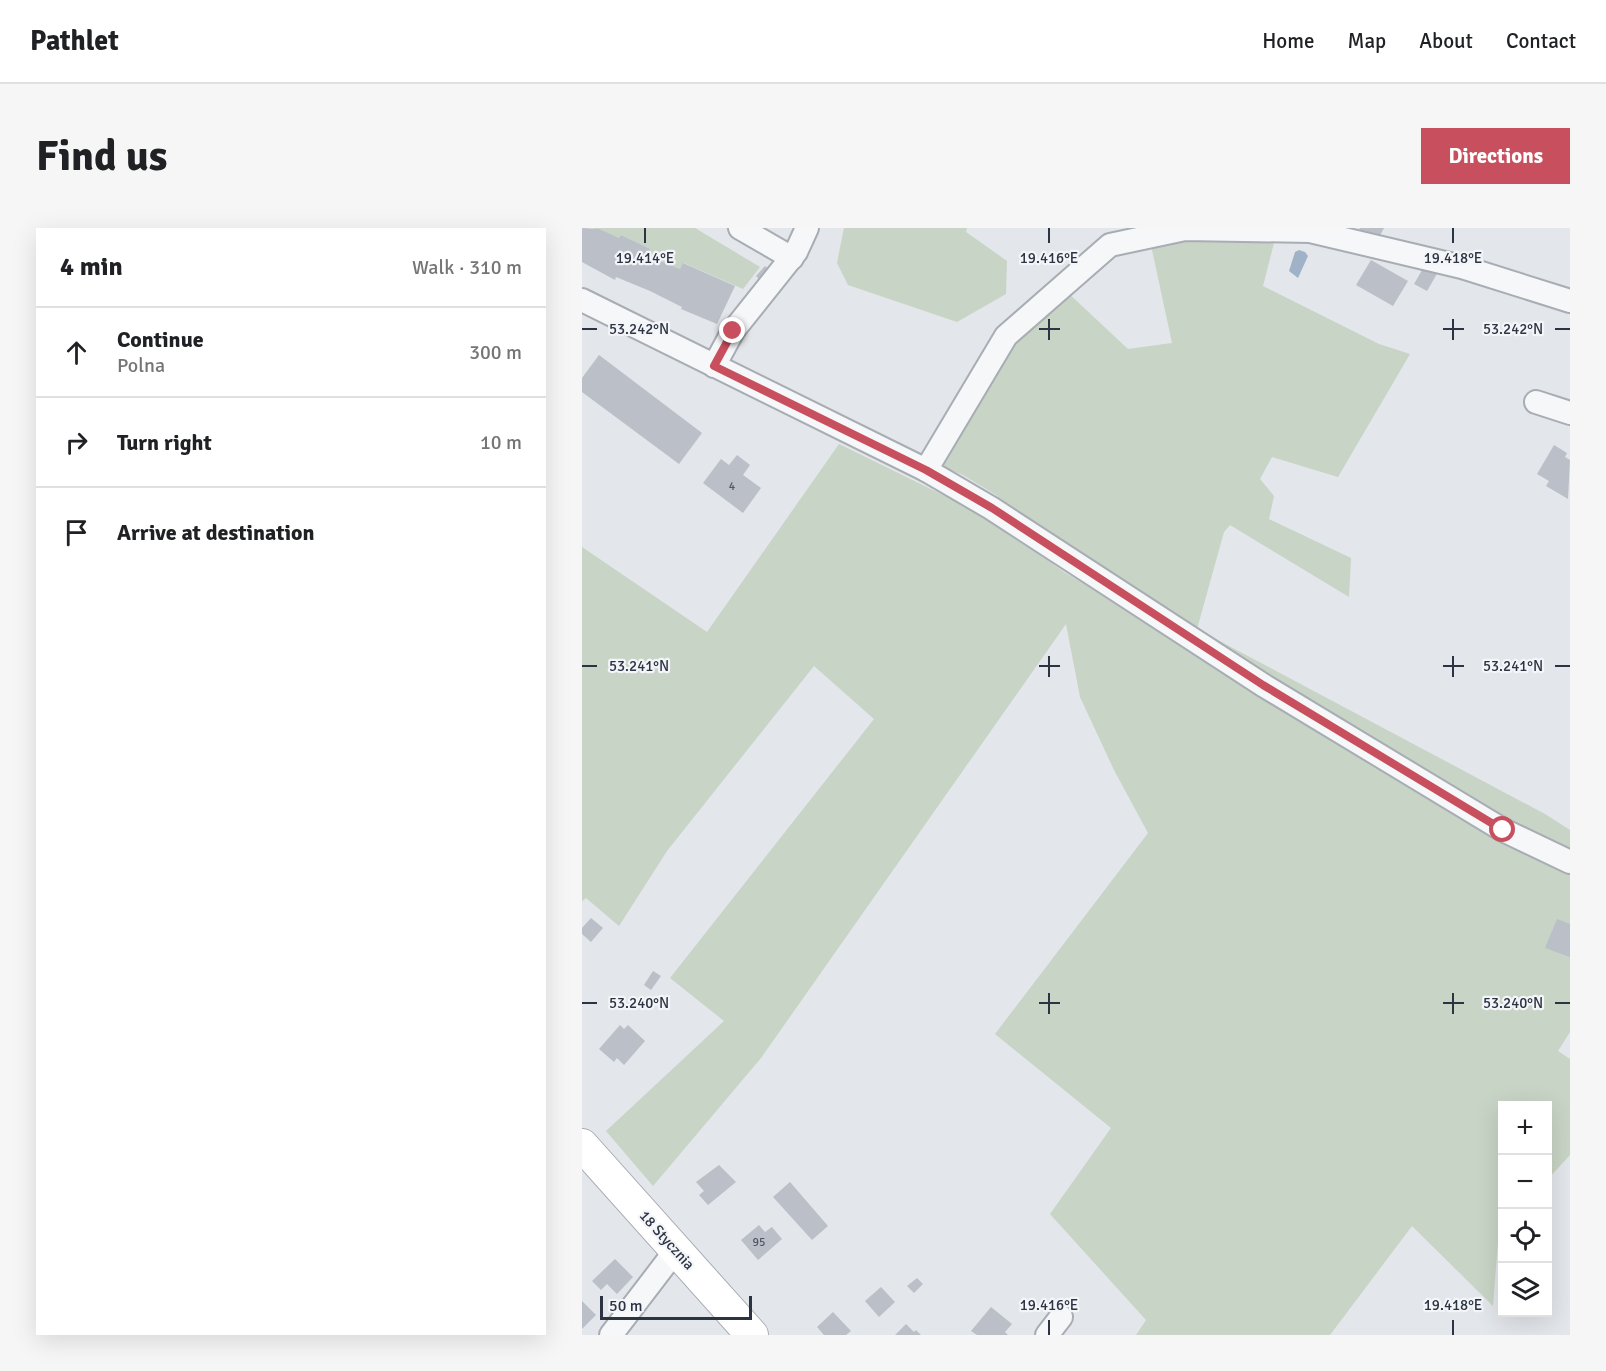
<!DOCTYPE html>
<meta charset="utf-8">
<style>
:root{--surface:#fff;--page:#f6f6f6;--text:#202124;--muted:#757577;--line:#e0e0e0;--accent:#c8505e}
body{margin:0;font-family:Signika,sans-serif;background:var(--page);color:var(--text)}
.controls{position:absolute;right:18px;bottom:18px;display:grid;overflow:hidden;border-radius:0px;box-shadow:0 6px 24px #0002}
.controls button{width:54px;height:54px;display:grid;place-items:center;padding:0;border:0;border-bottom:2px solid var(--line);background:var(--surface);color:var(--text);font:30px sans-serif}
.scale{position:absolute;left:18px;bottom:15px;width:152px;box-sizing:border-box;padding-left:6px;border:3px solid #2c3342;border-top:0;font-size:16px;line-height:21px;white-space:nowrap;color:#2c3342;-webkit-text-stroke:4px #f3f5f8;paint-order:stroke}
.stop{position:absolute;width:18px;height:18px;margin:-14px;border:4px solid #c8505e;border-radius:50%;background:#fff}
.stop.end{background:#c8505e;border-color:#fff;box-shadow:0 2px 6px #0008}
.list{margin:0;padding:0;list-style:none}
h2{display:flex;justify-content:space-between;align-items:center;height:78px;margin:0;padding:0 24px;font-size:26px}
h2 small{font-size:20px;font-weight:400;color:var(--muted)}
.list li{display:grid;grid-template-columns:39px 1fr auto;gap:18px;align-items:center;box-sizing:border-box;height:90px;padding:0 24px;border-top:2px solid var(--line)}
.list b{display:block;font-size:22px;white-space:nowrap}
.list p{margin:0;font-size:20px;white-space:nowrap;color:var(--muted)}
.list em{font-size:20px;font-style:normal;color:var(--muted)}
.icon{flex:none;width:33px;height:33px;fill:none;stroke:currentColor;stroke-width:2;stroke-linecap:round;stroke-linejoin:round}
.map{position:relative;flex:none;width:988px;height:1107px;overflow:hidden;border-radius:0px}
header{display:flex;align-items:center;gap:36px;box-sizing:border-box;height:84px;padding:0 30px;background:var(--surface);border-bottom:2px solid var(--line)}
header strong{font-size:28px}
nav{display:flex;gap:33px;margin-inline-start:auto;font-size:21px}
.intro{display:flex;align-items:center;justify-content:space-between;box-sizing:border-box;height:144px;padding:0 36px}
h1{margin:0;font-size:42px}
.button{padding:15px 27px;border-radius:0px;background:var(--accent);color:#fff;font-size:21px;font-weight:700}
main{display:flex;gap:36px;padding:0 36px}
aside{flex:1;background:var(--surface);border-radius:0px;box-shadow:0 6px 24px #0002}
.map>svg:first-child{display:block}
.green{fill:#c8d4c5}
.water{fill:#a0b2c8}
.building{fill:#bbbfc7}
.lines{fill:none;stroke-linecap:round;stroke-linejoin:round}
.street-casing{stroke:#a8adb4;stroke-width:26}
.secondary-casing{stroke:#a8adb4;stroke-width:34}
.street{stroke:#f6f7f9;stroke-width:22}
.secondary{stroke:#fff;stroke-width:32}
.route{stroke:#c8505e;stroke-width:8}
.ticks{fill:none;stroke:#2c3342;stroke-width:2}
.labels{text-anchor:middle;stroke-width:4.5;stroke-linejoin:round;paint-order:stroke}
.number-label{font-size:12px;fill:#505663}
.street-label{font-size:15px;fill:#2c3342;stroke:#f3f5f8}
.ticks-label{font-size:15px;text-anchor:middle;fill:#2c3342;stroke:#f3f5f8;stroke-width:4.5;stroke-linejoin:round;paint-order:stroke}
</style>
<header>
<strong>Pathlet</strong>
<nav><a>Home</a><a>Map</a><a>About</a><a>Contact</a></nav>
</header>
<div class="intro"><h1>Find us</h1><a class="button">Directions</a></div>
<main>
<aside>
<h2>4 min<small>Walk · 310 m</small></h2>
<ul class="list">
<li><svg class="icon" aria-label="ahead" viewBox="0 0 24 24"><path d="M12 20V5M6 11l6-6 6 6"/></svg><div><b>Continue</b><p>Polna</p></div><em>300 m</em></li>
<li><svg class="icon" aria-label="right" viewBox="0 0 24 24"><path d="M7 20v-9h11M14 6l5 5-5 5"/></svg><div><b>Turn right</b></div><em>10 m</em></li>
<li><svg class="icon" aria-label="arrive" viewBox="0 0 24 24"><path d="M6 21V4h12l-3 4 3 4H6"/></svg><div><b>Arrive at destination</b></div></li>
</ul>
</aside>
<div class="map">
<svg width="988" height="1107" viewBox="0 0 988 1107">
<rect width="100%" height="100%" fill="#e3e6ea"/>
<g class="green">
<polygon points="11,0 113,0 178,39 161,61 102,35 98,41 65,27 67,21 39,7 37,10"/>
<polygon points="262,0 385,0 384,4 425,33 424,66 375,94 266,57 255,35"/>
<polygon points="608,11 693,11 681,58 797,116 828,126 756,249 690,229 678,251 692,268 687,291 769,330 767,369 648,297 642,304 615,401 963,586 988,602 988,623 927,594 490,327 414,267 381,247 351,235 429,111 484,63 546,121 590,115 569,17"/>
<polygon points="257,216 410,291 482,344 988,644 988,804 976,823 988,831 988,927 966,951 966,878 921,878 921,998 917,1001 911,1078 830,998 748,1107 554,1107 564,1092 468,986 529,900 413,806 566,605 532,542 498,469 484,396 179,830 71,958 24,903 142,793 88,750 292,491 232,438 85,623 37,698 4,670 0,673 0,319 125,404"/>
</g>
<polygon class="water" points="717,22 723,24 726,28 716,50 707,43 713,24"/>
<g class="building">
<polygon points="0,0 17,1 37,10 39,7 68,21 65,27 81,34 98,41 101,35 153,58 135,96 99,81 100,79 68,63 34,49 33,52 0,34"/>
<polygon points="778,0 802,0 794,15 776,4"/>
<polygon points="789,32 826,53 811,78 774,57"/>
<polygon points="843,37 856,44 845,63 832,56"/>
<polygon points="183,38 190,44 180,54 174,48"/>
<polygon points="17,127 120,205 97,236 0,164 0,150"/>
<polygon points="972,217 985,225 983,229 988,232 986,271 964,258 967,253 955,246"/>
<polygon points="155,227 168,237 161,247 179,260 161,285 121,255 139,231 147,237"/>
<polygon points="9,690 21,700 9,714 0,706 0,700"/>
<polygon points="975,691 988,696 988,729 963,720"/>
<polygon points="71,743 79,748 69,762 62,757"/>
<polygon points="38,797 42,801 46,797 63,813 42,837 35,830 32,834 17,821"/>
<polygon points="137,937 154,954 126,977 117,967 122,963 114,954"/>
<polygon points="208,954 246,998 230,1012 191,969"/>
<polygon points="177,997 183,1004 190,999 200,1011 176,1032 159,1012"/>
<polygon points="33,1031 51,1049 35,1066 25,1056 19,1062 10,1053"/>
<polygon points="335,1050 341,1056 332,1065 325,1058"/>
<polygon points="299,1059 313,1074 297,1089 283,1073"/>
<polygon points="0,1073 14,1087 0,1101"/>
<polygon points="409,1079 430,1096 423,1104 426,1107 395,1107 389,1103"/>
<polygon points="251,1084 269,1103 264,1107 242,1107 235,1099"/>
<polygon points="324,1096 332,1104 334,1102 339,1107 313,1107"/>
</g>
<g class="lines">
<defs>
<g id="street">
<polyline points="158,0 210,30"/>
<polyline points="0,72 344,242 409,280 681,457 921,602 988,634"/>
<polyline points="132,138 151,103 214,24 225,0"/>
<polyline points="954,174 988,185"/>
<polyline points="344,242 424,108 528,17 603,1 728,3 880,39 988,73"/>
<polyline points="29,1107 94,1022"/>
<polyline points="465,1107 479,1089"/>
</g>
<polyline id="secondary" points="0,917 170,1107"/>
</defs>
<use href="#street" class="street-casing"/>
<use href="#secondary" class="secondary-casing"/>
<use href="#street" class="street"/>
<use href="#secondary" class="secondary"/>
</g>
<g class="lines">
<polyline class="route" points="151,103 132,138 344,242 410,280 681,457 921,602"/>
</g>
<path class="ticks" d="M63 0V15M467 0V15M871 0V15M467 91V112M871 91V112M0 101H15M457 101H478M861 101H882M973 101H988M467 428V449M871 428V449M0 438H15M457 438H478M861 438H882M973 438H988M467 765V786M871 765V786M0 775H15M457 775H478M861 775H882M973 775H988M467 1092V1107M871 1092V1107"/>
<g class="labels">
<g class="number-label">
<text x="150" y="262">4</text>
<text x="177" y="1018">95</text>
</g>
<g class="street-label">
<text transform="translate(85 1012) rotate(48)" y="5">18 Stycznia</text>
</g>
</g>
<g class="ticks-label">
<text x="63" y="35">19.414°E</text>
<text x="467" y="35">19.416°E</text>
<text x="871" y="35">19.418°E</text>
<text x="57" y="106">53.242°N</text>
<text x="931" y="106">53.242°N</text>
<text x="57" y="443">53.241°N</text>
<text x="931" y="443">53.241°N</text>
<text x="57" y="780">53.240°N</text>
<text x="931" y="780">53.240°N</text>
<text x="467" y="1082">19.416°E</text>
<text x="871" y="1082">19.418°E</text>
</g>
</svg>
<div class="controls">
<button>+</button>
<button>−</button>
<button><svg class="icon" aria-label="locate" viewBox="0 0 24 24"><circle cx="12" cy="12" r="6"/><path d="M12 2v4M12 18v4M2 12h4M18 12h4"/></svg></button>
<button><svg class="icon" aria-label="layers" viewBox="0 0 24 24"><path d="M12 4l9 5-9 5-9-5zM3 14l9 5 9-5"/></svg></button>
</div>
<div class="scale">50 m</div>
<div class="stop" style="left:921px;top:602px"></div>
<div class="stop end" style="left:151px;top:103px"></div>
</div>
</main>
